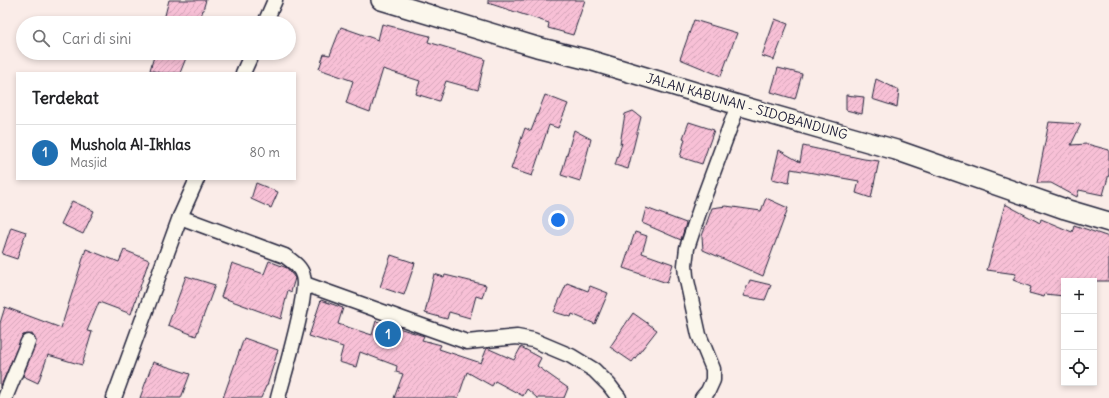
<!DOCTYPE html>
<html lang="id">
<meta charset="utf-8">
<style>
:root{--surface:#fff;--page:#f2f2f2;--text:#202124;--muted:#757577;--line:#e0e0e0;--accent:#1f6fb2}
body{margin:0;font-family:Delius,sans-serif;background:var(--page);color:var(--text)}
.controls{position:absolute;right:12px;bottom:12px;display:grid;overflow:hidden;border-radius:0px;box-shadow:0 2px 6px #0003}
.controls button{width:36px;height:36px;display:grid;place-items:center;padding:0;border:0;border-bottom:1px solid var(--line);background:var(--surface);color:var(--text);font:20px sans-serif}
.you{position:absolute;left:558px;top:220px;width:14px;height:14px;margin:-10px;border:3px solid #fff;border-radius:50%;background:#1a73e8;box-shadow:0 0 0 6px #1a73e833}
.badge{display:grid;place-items:center;width:26px;height:26px;border-radius:50%;background:var(--accent);color:#fff;font-size:13px;font-weight:700}
.pin{position:absolute;translate:-50% -50%;border:2px solid #fff;box-shadow:0 1px 4px #0006}
.list{margin:0;padding:0;list-style:none}
h2{display:flex;justify-content:space-between;align-items:center;height:52px;margin:0;padding:0 16px;font-size:17px}
h2 small{font-size:13px;font-weight:400;color:var(--muted)}
.list li{display:grid;grid-template-columns:26px 1fr auto;gap:12px;align-items:center;box-sizing:border-box;height:56px;padding:0 16px;border-top:1px solid var(--line)}
.list b{display:block;font-size:15px;white-space:nowrap}
.list p{margin:0;font-size:13px;white-space:nowrap;color:var(--muted)}
.list em{font-size:13px;font-style:normal;color:var(--muted)}
.icon{flex:none;width:22px;height:22px;fill:none;stroke:currentColor;stroke-width:2;stroke-linecap:round;stroke-linejoin:round}
.map{position:relative;flex:none;width:1109px;height:398px;overflow:hidden}
.search{position:absolute;background:var(--surface);box-shadow:0 2px 6px #0003;left:16px;top:16px;width:280px;height:44px;display:flex;align-items:center;gap:10px;box-sizing:border-box;padding:0 14px;border-radius:22px;color:var(--muted);font-size:15px}
.panel{position:absolute;background:var(--surface);box-shadow:0 2px 6px #0003;left:16px;top:72px;width:280px;height:108px;border-radius:0px}
.map>svg:first-child{display:block}
.building{fill:url(#building-hatch);stroke:#22223b}
.lines{fill:none;stroke-linecap:round;stroke-linejoin:round}
.street-casing{stroke:#22223b;stroke-width:17}
.secondary-casing{stroke:#22223b;stroke-width:22}
.street{stroke:#fbf7ec;stroke-width:14}
.secondary{stroke:#fbf7ec;stroke-width:19}
.labels{text-anchor:middle;stroke-width:4;stroke-linejoin:round;paint-order:stroke}
.street-label{font-size:13px;fill:#22223b;stroke:#fbf7ec}
</style>
<div class="map">
<svg width="1109" height="398" viewBox="0 0 1109 398">
<defs>
<pattern id="building-hatch" width="6" height="6" patternUnits="userSpaceOnUse"><rect width="6" height="6" fill="#f8c0d6"/><path d="M-1 1l2-2M0 6l6-6M5 7l2-2" fill="none" stroke="#d4a5b9"/></pattern>
</defs>
<rect width="100%" height="100%" fill="#faece8"/>
<filter id="ink" filterUnits="userSpaceOnUse"><feTurbulence type="fractalNoise" baseFrequency=".025" numOctaves="2"/><feDisplacementMap in="SourceGraphic" scale="8" xChannelSelector="R" yChannelSelector="G"/><feConvolveMatrix kernelMatrix="1 2 1 2 8 2 1 2 1" color-interpolation-filters="sRGB"/></filter>
<g filter="url(#ink)">
<g class="building">
<polygon points="169,0 206,0 199,23 163,23"/>
<polygon points="488,0 585,0 573,35 548,28 549,23 488,3"/>
<polygon points="775,19 788,24 774,60 762,56"/>
<polygon points="694,20 737,33 721,76 680,59"/>
<polygon points="382,24 430,36 428,42 485,59 478,90 446,81 439,101 416,94 420,81 383,69 370,112 346,103 353,81 319,69 324,54 330,55 341,27 378,40"/>
<polygon points="155,53 175,53 186,58 180,73 161,73 150,70"/>
<polygon points="778,68 802,74 795,99 771,92"/>
<polygon points="876,79 899,90 897,107 872,99"/>
<polygon points="545,95 568,104 558,128 549,125 532,176 511,169 525,128 531,131"/>
<polygon points="846,95 864,97 862,114 846,110"/>
<polygon points="633,111 641,117 628,169 615,165 622,143 620,144 625,114"/>
<polygon points="689,122 714,130 702,164 680,157 685,139 683,138"/>
<polygon points="1049,122 1081,124 1071,145 1087,144 1109,150 1109,174 1103,195 1079,190 1077,197 1051,183 1037,183"/>
<polygon points="574,130 591,139 580,181 561,175"/>
<polygon points="803,146 864,159 879,161 871,198 856,193 859,181 791,169 789,183 772,179 779,150 800,162"/>
<polygon points="256,183 278,192 271,208 251,199"/>
<polygon points="766,198 788,208 763,276 703,250 702,236 712,208 726,206 761,211"/>
<polygon points="72,201 94,211 83,234 61,224"/>
<polygon points="1005,204 1040,223 1041,219 1072,232 1074,225 1109,237 1109,281 1064,281 1064,296 1045,294 1044,297 1029,293 1031,287 1013,280 1016,274 987,270"/>
<polygon points="646,208 686,223 681,240 642,223"/>
<polygon points="11,227 26,232 17,259 2,254"/>
<polygon points="635,232 647,236 642,253 673,264 667,283 623,268"/>
<polygon points="86,249 119,262 124,250 149,260 131,314 99,302 87,331 92,332 82,365 48,355 38,383 23,376 36,341 32,334 23,335 0,388 0,323 5,307 61,328"/>
<polygon points="391,255 415,263 404,295 380,287"/>
<polygon points="269,261 287,268 295,278 291,292 288,290 281,319 221,297 232,263 264,274"/>
<polygon points="434,274 444,277 445,275 486,285 482,298 476,296 470,318 449,312 447,319 425,313"/>
<polygon points="186,276 215,285 196,336 168,325"/>
<polygon points="750,280 771,285 765,300 743,296"/>
<polygon points="567,283 588,291 590,286 608,293 595,324 572,314 571,317 554,312"/>
<polygon points="321,300 343,308 338,324 372,335 376,321 424,336 422,340 441,345 439,349 481,363 487,348 514,360 521,347 541,358 537,366 568,388 564,398 537,398 527,389 523,396 495,381 492,386 467,372 458,398 394,398 403,374 396,372 397,366 360,352 356,367 339,362 343,347 309,336"/>
<polygon points="633,313 657,330 632,362 610,347"/>
<polygon points="244,338 278,350 267,386 266,386 261,398 223,398"/>
<polygon points="153,362 190,374 181,398 140,398"/>
</g>
<g class="lines">
<defs>
<g id="street">
<polyline points="265,23 275,0"/>
<polyline points="243,73 252,53"/>
<path d="M197 179 180 217 285 256C293 262 301 267 303 276 309 295 284 374 278 398"/>
<polyline points="305,284 467,342 517,337 533,340 571,356 594,370 609,385 619,398"/>
<polyline points="5,398 28,342"/>
<polyline points="114,398 180,217"/>
<polyline points="702,398 708,391 713,380 713,369 699,335 686,276 685,265 687,248 704,197 738,105"/>
</g>
<polyline id="secondary" points="381,0 537,47 589,60 738,105 896,150 1065,209 1109,222"/>
</defs>
<use href="#street" class="street-casing"/>
<use href="#secondary" class="secondary-casing"/>
<use href="#street" class="street"/>
<use href="#secondary" class="secondary"/>
</g>
</g>
<g class="labels">
<g class="street-label">
<text transform="translate(747 106) rotate(16)" y="5">JALAN KABUNAN - SIDOBANDUNG</text>
</g>
</g>
</svg>
<div class="controls">
<button>+</button>
<button>−</button>
<button><svg class="icon" aria-label="locate" viewBox="0 0 24 24"><circle cx="12" cy="12" r="6"/><path d="M12 2v4M12 18v4M2 12h4M18 12h4"/></svg></button>
</div>
<div class="you"></div>
<div class="pin badge" style="left:388px;top:334px">1</div>
<div class="search"><svg class="icon" aria-label="search" viewBox="0 0 24 24"><circle cx="10" cy="10" r="6"/><path d="M15 15l6 6"/></svg>Cari di sini</div>
<section class="panel">
<h2>Terdekat<small></small></h2>
<ul class="list">
<li><span class="badge">1</span><div><b>Mushola Al-Ikhlas</b><p>Masjid</p></div><em>80 m</em></li>
</ul>
</section>
</div>
